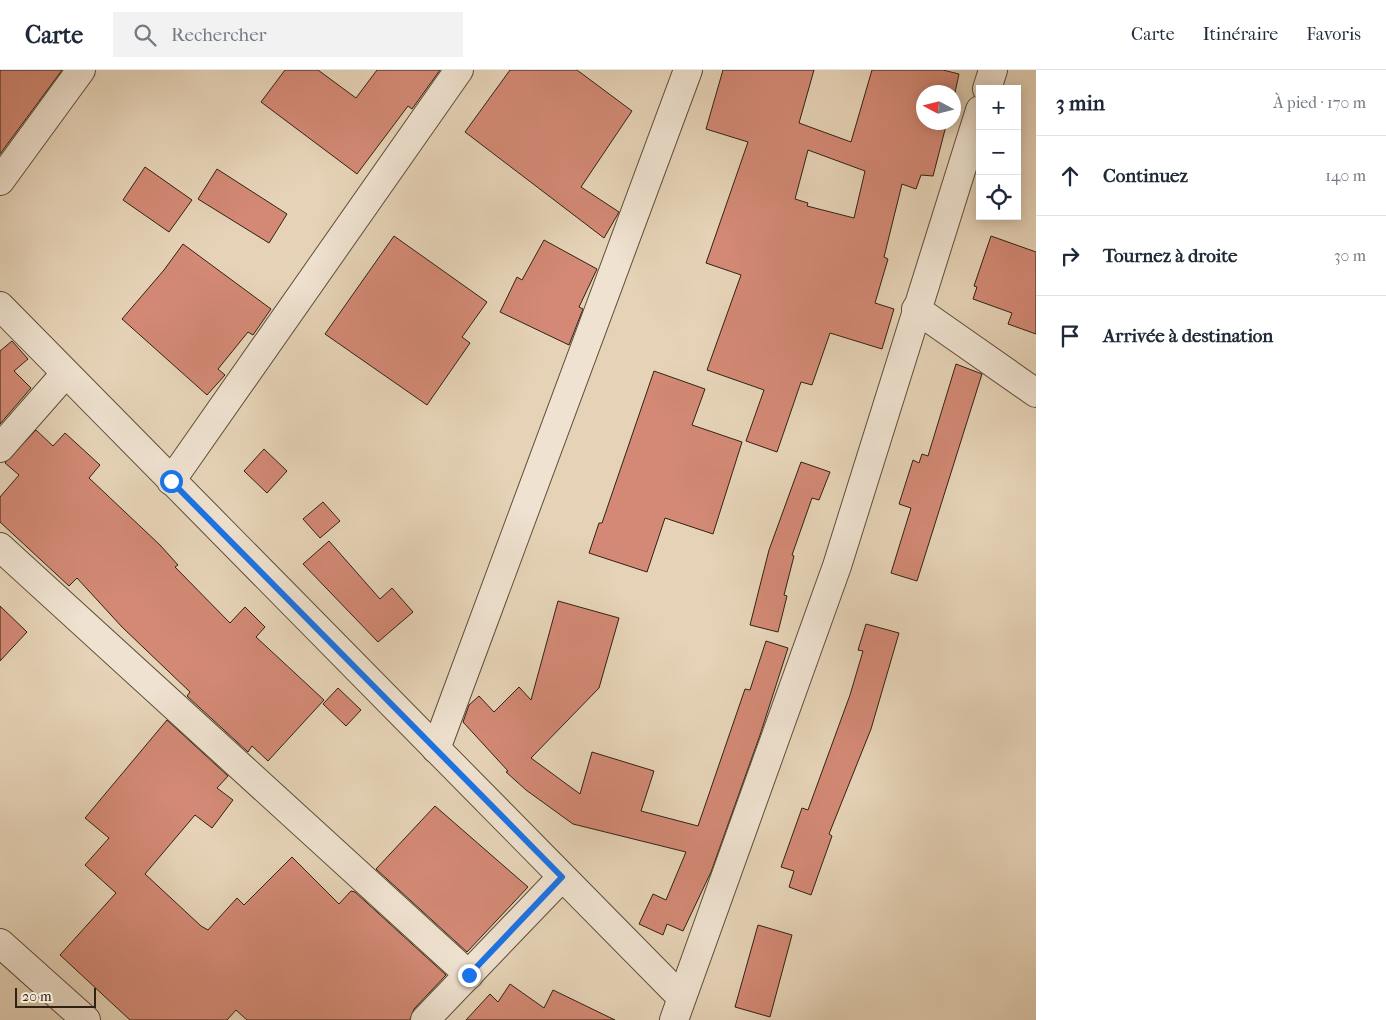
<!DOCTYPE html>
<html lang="fr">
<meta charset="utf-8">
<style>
:root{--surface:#fff;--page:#f2f2f3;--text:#1f2937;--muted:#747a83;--line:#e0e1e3}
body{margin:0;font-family:"IM FELL French Canon",serif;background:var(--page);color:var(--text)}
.controls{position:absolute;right:15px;top:15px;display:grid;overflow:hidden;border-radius:0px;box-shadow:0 2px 12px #0003}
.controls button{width:45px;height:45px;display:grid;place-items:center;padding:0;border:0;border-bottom:1px solid var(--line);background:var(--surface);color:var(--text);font:25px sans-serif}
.compass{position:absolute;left:916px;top:15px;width:45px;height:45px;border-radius:50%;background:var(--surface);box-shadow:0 2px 12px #0003;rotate:277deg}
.scale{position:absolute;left:15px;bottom:12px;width:81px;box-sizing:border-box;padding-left:5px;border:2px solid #302211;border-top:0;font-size:14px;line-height:18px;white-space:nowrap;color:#302211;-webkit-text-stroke:4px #efe2d0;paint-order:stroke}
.stop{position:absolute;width:15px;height:15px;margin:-11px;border:4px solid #1a73e8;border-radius:50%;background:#fff}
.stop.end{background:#1a73e8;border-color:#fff;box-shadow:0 1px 5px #0008}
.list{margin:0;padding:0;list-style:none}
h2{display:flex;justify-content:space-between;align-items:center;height:65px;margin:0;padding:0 20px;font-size:21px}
h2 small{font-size:16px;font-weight:400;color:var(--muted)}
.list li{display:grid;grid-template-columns:32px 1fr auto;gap:15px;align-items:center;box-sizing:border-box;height:80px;padding:0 20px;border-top:1px solid var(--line)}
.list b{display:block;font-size:19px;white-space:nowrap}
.list em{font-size:16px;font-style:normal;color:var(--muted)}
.icon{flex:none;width:28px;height:28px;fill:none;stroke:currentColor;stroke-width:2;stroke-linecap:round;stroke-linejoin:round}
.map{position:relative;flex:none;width:1036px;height:950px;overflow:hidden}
header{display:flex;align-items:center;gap:30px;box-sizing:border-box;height:70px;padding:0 25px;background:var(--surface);border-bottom:1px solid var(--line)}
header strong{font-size:24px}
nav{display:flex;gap:28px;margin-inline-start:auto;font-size:18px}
.search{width:350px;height:45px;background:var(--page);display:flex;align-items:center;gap:12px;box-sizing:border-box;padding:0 18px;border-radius:0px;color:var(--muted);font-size:19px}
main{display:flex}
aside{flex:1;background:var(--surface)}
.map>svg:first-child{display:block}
.building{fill:#d38975;stroke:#302211;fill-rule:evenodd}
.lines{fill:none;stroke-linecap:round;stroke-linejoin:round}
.minor-casing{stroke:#5e4e3a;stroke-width:30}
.tertiary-casing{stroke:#5e4e3a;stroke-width:30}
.minor{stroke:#efe2d0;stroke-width:28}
.tertiary{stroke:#efe2d0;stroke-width:28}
.route{stroke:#1a73e8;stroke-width:6}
</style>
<header>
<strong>Carte</strong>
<div class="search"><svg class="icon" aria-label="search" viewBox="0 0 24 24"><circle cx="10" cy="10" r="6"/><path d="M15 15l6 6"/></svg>Rechercher</div>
<nav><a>Carte</a><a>Itinéraire</a><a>Favoris</a></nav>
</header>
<main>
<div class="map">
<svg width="1036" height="950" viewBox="0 0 1036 950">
<rect width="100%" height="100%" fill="#e6d3b7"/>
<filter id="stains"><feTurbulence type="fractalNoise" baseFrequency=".004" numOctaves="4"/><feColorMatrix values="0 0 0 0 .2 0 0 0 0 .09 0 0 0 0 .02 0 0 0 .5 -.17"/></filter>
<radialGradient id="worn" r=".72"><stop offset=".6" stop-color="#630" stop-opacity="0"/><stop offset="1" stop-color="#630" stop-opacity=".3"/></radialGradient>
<g class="building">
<polygon points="0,0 62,0 0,84"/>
<polygon points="285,0 318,0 356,28 377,0 440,0 412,39 408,36 357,104 261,32"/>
<polygon points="510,0 577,0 632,41 581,117 619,142 604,168 465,62"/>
<path d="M723 0H814L799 53 851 72 872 0H943L959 4 954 27V22H924V52H947L933 106 921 105 916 119 902 114 884 187 888 189 875 233 894 239 882 279 830 263 812 315 801 312 777 382 746 371 764 320 707 300 741 205 706 193 748 72 706 59ZM808 80 865 101 854 148 807 136 808 133 795 129Z"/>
<polygon points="145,97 192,130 169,162 123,130"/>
<polygon points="217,99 287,144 269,173 198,129"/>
<polygon points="394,166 487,232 462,267 470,273 427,335 325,264"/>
<polygon points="991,166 1036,182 1036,264 1008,254 1012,243 973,229 977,217 974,216"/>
<polygon points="544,170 597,199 579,237 583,239 569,275 500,242 517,207 522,210"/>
<polygon points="183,174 271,239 253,265 248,262 218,299 225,305 207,325 122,249 164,200"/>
<polygon points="12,271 28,289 14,301 31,318 0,354 0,281"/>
<polygon points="956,294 982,304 917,511 891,503 911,438 899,434 913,390 919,393 922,384 928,386"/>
<polygon points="654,301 705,319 692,355 742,372 713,464 665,448 647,502 589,483 599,453 602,453"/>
<polygon points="36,360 53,376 65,363 100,395 89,408 160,475 178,495 175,497 230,553 245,537 265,557 256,567 324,630 268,691 252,676 248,682 187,626 190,622 122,557 77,508 69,516 0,452 0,427 19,405 5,393"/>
<polygon points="264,379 287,401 267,423 244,401"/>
<polygon points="801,392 830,402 819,430 812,428 792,485 794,486 784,525 787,526 778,562 750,555 769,480"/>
<polygon points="323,432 340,451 320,468 303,449"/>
<polygon points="329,471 380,529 392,518 413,542 378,572 303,494"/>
<polygon points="558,531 619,548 599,618 531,688 580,724 592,682 654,701 641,741 698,756 745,619 750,620 766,571 788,578 760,665 711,802 683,861 667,854 663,865 639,854 653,824 666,830 686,782 573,754 526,720 506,702 508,701 463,652 469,635 479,626 494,642 519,617 531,630"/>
<polygon points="0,536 27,562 0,591"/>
<polygon points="866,554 899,563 871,659 829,764 832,766 811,825 789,817 794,801 781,797 802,738 808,740 850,625 863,581 858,580"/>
<polygon points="338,618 361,640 346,656 323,634"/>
<polygon points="167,650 228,706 217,718 233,730 212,758 195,745 145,804 201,856 208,860 237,828 244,835 292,787 339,834 351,821 355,822 446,905 414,939 410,950 247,950 236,940 227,950 130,950 60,885 116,823 85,795 109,768 85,748"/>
<polygon points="435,736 528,817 467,882 376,799"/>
<polygon points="758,855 792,865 770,947 735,937"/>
<polygon points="510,914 544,938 553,920 615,950 466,950 490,924 498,932"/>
</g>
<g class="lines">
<defs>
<g id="minor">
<polyline points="0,111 81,0"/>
<polyline points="0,236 681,927"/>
<polyline points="916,239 1036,323"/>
<polyline points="0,378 65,304"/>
<polyline points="171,411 459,0"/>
<polyline points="0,477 469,905"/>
<polyline points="436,679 688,0"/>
<polyline points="0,873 86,950"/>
<polyline points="425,950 562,807"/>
</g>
<g id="tertiary">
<polyline points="987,19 993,0"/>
<polyline points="674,950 837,496 980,40"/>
</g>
</defs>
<use href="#minor" class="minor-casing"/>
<use href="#tertiary" class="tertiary-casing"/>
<use href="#minor" class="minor"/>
<use href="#tertiary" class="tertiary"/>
</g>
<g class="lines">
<polyline class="route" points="171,411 562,807 469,905"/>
</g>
<rect width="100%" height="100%" filter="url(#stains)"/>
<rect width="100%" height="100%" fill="url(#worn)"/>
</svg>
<div class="controls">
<button>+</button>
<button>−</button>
<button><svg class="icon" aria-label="locate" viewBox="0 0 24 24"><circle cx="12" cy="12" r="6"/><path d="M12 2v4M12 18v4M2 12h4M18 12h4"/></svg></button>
</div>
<svg class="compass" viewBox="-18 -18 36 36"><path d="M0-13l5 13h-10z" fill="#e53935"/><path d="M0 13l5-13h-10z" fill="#747a83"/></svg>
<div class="scale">20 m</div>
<div class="stop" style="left:171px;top:411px"></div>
<div class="stop end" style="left:469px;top:905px"></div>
</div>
<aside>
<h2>3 min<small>À pied · 170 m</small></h2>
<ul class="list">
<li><svg class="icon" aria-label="ahead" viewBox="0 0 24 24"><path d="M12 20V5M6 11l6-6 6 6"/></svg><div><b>Continuez</b></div><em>140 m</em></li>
<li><svg class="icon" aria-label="right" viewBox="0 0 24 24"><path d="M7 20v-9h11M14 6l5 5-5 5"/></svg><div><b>Tournez à droite</b></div><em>30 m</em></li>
<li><svg class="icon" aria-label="arrive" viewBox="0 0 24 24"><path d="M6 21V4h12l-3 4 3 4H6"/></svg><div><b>Arrivée à destination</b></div></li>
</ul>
</aside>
</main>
